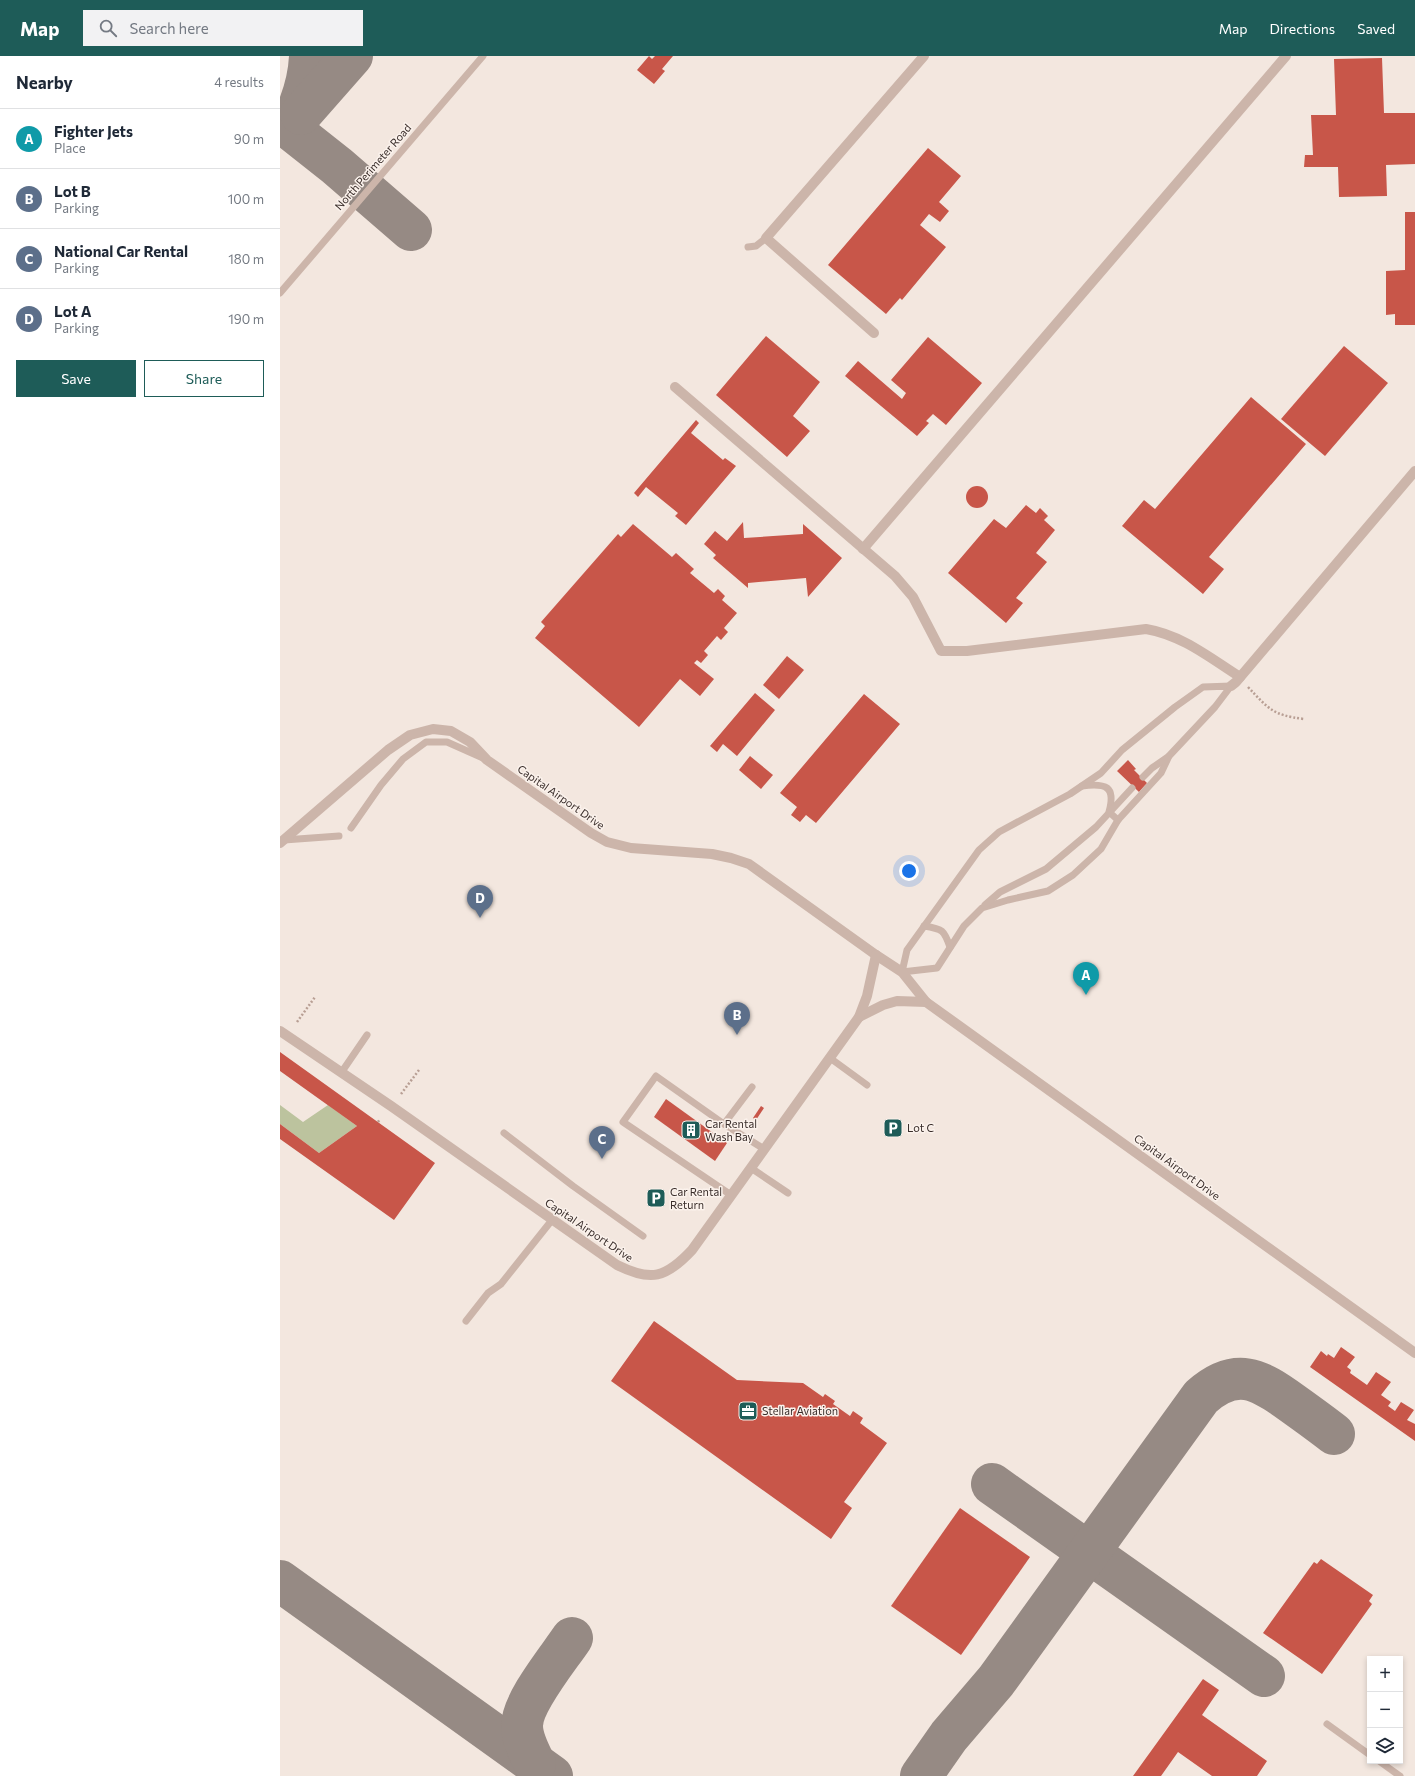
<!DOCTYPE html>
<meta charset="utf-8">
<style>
:root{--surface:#fff;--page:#f2f2f3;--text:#1f2937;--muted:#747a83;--line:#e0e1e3;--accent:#1e5c58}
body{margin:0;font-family:Commissioner,sans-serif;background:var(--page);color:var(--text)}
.controls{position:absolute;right:12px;bottom:12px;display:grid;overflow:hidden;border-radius:0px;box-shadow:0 2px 6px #0003}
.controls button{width:36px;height:36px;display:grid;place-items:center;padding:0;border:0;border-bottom:1px solid var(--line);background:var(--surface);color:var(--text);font:20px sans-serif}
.you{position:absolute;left:629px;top:815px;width:14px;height:14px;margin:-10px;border:3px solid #fff;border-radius:50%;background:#1a73e8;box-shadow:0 0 0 6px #1a73e833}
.badge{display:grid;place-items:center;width:26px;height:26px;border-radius:50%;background:var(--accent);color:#fff;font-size:13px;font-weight:700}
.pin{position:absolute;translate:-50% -33px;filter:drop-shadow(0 1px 2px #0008)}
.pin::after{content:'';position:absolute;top:21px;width:14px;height:12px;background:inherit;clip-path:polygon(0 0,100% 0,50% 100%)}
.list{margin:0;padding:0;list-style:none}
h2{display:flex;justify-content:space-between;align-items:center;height:52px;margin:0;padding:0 16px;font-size:17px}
h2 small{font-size:13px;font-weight:400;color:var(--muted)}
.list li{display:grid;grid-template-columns:26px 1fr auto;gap:12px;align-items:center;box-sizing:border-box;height:60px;padding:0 16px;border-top:1px solid var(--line)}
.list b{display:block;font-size:15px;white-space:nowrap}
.list p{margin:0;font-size:13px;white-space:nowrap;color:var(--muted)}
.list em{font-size:13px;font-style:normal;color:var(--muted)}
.actions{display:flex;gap:8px;padding:12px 16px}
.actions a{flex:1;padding:9px 0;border:1px solid var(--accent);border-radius:0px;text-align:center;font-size:14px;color:var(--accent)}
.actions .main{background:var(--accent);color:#fff}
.icon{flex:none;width:22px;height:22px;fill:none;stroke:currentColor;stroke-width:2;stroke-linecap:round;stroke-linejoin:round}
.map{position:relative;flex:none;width:1135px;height:1720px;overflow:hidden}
header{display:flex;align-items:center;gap:24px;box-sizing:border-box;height:56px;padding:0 20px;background:var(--accent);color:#fff}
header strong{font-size:19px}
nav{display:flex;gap:22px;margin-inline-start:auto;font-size:14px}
.search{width:280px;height:36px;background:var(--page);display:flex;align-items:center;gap:10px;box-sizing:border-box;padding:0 14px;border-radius:0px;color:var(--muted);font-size:15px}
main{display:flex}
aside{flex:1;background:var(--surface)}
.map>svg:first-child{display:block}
.green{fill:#bcc39e}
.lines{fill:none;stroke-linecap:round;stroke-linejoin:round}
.taxiway{stroke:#968a84;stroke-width:42}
.building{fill:#c85649}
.path{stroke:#b89f94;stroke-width:2.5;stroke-dasharray:2 2;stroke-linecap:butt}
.service{stroke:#ccb5aa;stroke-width:7}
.minor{stroke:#ccb5aa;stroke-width:10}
.tertiary{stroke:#ccb5aa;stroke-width:10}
.labels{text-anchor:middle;stroke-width:3;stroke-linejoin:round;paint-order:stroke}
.street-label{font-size:11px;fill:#392d2a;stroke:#fbf2ec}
.poi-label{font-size:11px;fill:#392d2a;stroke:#fbf2ec;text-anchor:start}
</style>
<header>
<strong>Map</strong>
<div class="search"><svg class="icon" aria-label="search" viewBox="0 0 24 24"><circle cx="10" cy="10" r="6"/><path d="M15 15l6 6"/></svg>Search here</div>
<nav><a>Map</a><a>Directions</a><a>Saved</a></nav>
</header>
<main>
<aside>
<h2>Nearby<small>4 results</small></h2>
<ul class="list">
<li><span class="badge" style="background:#0f9aa8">A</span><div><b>Fighter Jets</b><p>Place</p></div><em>90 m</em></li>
<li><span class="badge" style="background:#5c6f8a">B</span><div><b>Lot B</b><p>Parking</p></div><em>100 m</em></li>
<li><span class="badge" style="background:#5c6f8a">C</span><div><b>National Car Rental</b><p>Parking</p></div><em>180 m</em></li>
<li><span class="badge" style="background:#5c6f8a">D</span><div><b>Lot A</b><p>Parking</p></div><em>190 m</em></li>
</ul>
<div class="actions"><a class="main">Save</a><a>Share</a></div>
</aside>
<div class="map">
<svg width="1135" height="1720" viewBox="0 0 1135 1720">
<rect width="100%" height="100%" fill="#f3e7df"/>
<polygon class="green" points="0,1049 23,1066 48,1049 77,1070 39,1097 0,1068"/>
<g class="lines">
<g class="taxiway">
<path d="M30 0C29 26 21 49 9 72L57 110 131 174"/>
<polyline points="21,58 72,0"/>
<polyline points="712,1428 984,1620"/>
<polyline points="0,1525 272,1720"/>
<path d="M255 1708C249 1696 242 1683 242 1670 242 1646 278 1603 292 1582"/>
<path d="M641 1720 669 1680 716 1625 921 1341C956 1310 979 1323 1012 1347 1026 1357 1040 1367 1054 1378"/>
</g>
</g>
<g class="building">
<polygon points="369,0 372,3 375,0 393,0 382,13 385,15 374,28 357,14"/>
<polygon points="1102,2 1104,57 1135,57 1135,108 1106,109 1107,140 1059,141 1058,111 1024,111 1025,99 1033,99 1031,59 1056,59 1054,3"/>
<polygon points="648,92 681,120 659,146 669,155 660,166 649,158 640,169 666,191 622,244 620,242 606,258 548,209"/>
<polygon points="1125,156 1135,156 1135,269 1115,269 1115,258 1106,259 1106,215 1125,214"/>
<polygon points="486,280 540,326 513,360 530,375 507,401 436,339"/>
<polygon points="648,281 702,327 666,369 653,358 646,365 649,367 637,380 565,320 578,305 622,343 626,337 611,324"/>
<polygon points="1064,290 1108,327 1045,400 1001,363"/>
<polygon points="971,341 1026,388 929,501 944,513 923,538 842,470 864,444 875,453"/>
<polygon points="416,364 419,367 411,377 443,404 445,402 456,410 406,469 395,460 398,457 366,431 358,441 354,437"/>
<circle cx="697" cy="441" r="11"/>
<polygon points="746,449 756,457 760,452 768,460 764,464 775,474 756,497 767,506 736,542 743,547 726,567 668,517 714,463 726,472"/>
<polygon points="463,466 464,482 523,478 523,468 562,502 528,541 526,522 468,527 468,532 433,502 436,499 424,488 435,475 447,485"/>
<polygon points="353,468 392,501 396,497 414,513 410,517 434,537 438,533 445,540 442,544 457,557 444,572 448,576 441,584 437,580 424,595 428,599 421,607 417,604 414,607 434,623 420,640 400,623 359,671 255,582 265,570 261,566 338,478 341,481"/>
<polygon points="507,600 524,614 499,643 483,629"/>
<polygon points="475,637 495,654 457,700 443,688 437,696 430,690"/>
<polygon points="584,638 620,668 536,767 526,759 520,766 511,759 517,751 500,737"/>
<polygon points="470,700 493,719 481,733 459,714"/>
<polygon points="848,704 856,713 854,714 867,727 859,736 837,715"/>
<polygon points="0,996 155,1107 114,1164 0,1083 0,1068 39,1097 77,1070 0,1015"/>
<polygon points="386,1043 447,1087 435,1105 374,1061"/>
<polygon points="481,1050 484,1052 476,1064 473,1062"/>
<polygon points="374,1265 457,1324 523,1327 543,1341 545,1338 555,1345 553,1348 570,1360 573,1355 583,1362 580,1367 607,1387 564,1446 572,1452 551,1483 331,1325"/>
<polygon points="1061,1291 1075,1301 1067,1311 1071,1314 1070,1317 1087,1329 1096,1316 1111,1326 1101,1339 1111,1346 1108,1350 1115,1355 1121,1346 1134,1354 1127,1364 1135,1368 1135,1385 1030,1311 1041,1295 1047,1300 1048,1298 1054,1302"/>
<polygon points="680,1452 750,1501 681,1599 611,1550"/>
<polygon points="1041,1503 1093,1539 1089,1545 1092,1548 1042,1618 983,1577 1034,1506 1037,1508"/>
<polygon points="923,1623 939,1634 922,1659 987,1705 977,1720 932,1720 898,1696 881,1720 853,1720"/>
</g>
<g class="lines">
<g class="path">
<path d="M968 631C989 653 992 659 1024 663"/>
<polyline points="17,966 35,941"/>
<polyline points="121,1038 139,1014"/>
<polyline points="98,1066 100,1063"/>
</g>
<g class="service">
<polyline points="468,191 476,190 486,182"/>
<polyline points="0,237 203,0"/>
<polygon points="951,630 935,651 889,700 881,717 838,764 821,793 793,819 768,835 728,844 702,852 684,870 657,912 622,916 627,894 699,794 719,776 790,738 821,717 842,694 895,651 923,631"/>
<polyline points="863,721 872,712 888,701"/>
<path d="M802 730C826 727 836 730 829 756L838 764"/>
<polyline points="71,772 101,729 123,703 146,686 167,686 203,702"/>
<polyline points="4,784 59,780"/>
<polyline points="705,849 720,836 766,813 816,771 852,732"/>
<path d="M644 870C663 873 664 874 670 891"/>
<polyline points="550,1002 587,1029"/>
<polyline points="61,1017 87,979"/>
<polyline points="444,1068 472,1031"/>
<polyline points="224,1077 293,1130 363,1180"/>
<polyline points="471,1112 508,1137"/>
<polyline points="451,1139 343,1066 376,1020 444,1068 484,1093"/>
<polyline points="186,1265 208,1237 221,1228 272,1164"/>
<polyline points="1047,1668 1090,1699"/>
<polyline points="1099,1705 1120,1720"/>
</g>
<g class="minor">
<polyline points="594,277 486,182 644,0"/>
<path d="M395 331 615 520 633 541 661 595H687L866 573C902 579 930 602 960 621"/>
<polyline points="583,493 1006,0"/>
<polyline points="951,630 956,626 1135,415"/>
</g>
<g class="tertiary">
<polyline points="0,787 108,694 130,679 153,673 171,675 190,686 207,704 311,777 327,786 351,792 432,798 451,802 469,808 596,899 622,916 646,946 1135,1297"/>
<polyline points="579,961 603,949 617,945 646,946"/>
<path d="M0 975 111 1050 337 1209C371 1226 386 1222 412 1194L579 961 587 940 596 899"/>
</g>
</g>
<defs>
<symbol id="parking-square" viewBox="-11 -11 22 22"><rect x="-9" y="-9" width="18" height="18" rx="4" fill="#1e5c58" stroke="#fbf2ec"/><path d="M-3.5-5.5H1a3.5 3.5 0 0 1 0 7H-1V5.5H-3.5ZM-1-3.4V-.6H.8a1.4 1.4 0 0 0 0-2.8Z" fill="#fff"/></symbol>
<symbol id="building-square" viewBox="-11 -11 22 22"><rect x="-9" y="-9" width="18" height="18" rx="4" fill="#1e5c58" stroke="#fbf2ec"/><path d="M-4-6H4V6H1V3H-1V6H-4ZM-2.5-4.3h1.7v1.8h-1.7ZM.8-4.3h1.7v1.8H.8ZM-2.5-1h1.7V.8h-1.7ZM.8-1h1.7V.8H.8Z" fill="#fff"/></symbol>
<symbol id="office-square" viewBox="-11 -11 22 22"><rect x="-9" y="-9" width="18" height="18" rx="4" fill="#1e5c58" stroke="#fbf2ec"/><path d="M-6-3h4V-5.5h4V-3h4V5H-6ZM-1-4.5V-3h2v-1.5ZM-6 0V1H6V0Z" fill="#fff"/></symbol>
</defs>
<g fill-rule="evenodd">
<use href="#parking-square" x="602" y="1061" width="22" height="22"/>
<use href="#building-square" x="400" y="1063" width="22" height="22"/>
<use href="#parking-square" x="365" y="1131" width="22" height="22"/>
<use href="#office-square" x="457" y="1344" width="22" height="22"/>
</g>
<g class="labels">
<g class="street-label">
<text transform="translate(93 111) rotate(-49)" y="4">North Perimeter Road</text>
<text transform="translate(281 741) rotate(35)" y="4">Capital Airport Drive</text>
<text transform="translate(897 1111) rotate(36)" y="4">Capital Airport Drive</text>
<text transform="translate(309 1174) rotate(34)" y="4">Capital Airport Drive</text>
</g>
<g class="poi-label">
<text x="425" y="1072">Car Rental<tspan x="425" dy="13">Wash Bay</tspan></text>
<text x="627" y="1076">Lot C</text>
<text x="390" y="1140">Car Rental<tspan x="390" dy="13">Return</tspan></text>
<text x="482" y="1359">Stellar Aviation</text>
</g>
</g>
</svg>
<div class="controls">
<button>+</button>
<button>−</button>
<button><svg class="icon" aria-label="layers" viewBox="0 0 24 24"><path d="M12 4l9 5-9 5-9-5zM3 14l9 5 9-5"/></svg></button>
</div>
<div class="you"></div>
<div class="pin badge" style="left:806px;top:939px;background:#0f9aa8">A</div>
<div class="pin badge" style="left:457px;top:979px;background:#5c6f8a">B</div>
<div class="pin badge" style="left:322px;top:1103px;background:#5c6f8a">C</div>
<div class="pin badge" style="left:200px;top:862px;background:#5c6f8a">D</div>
</div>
</main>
